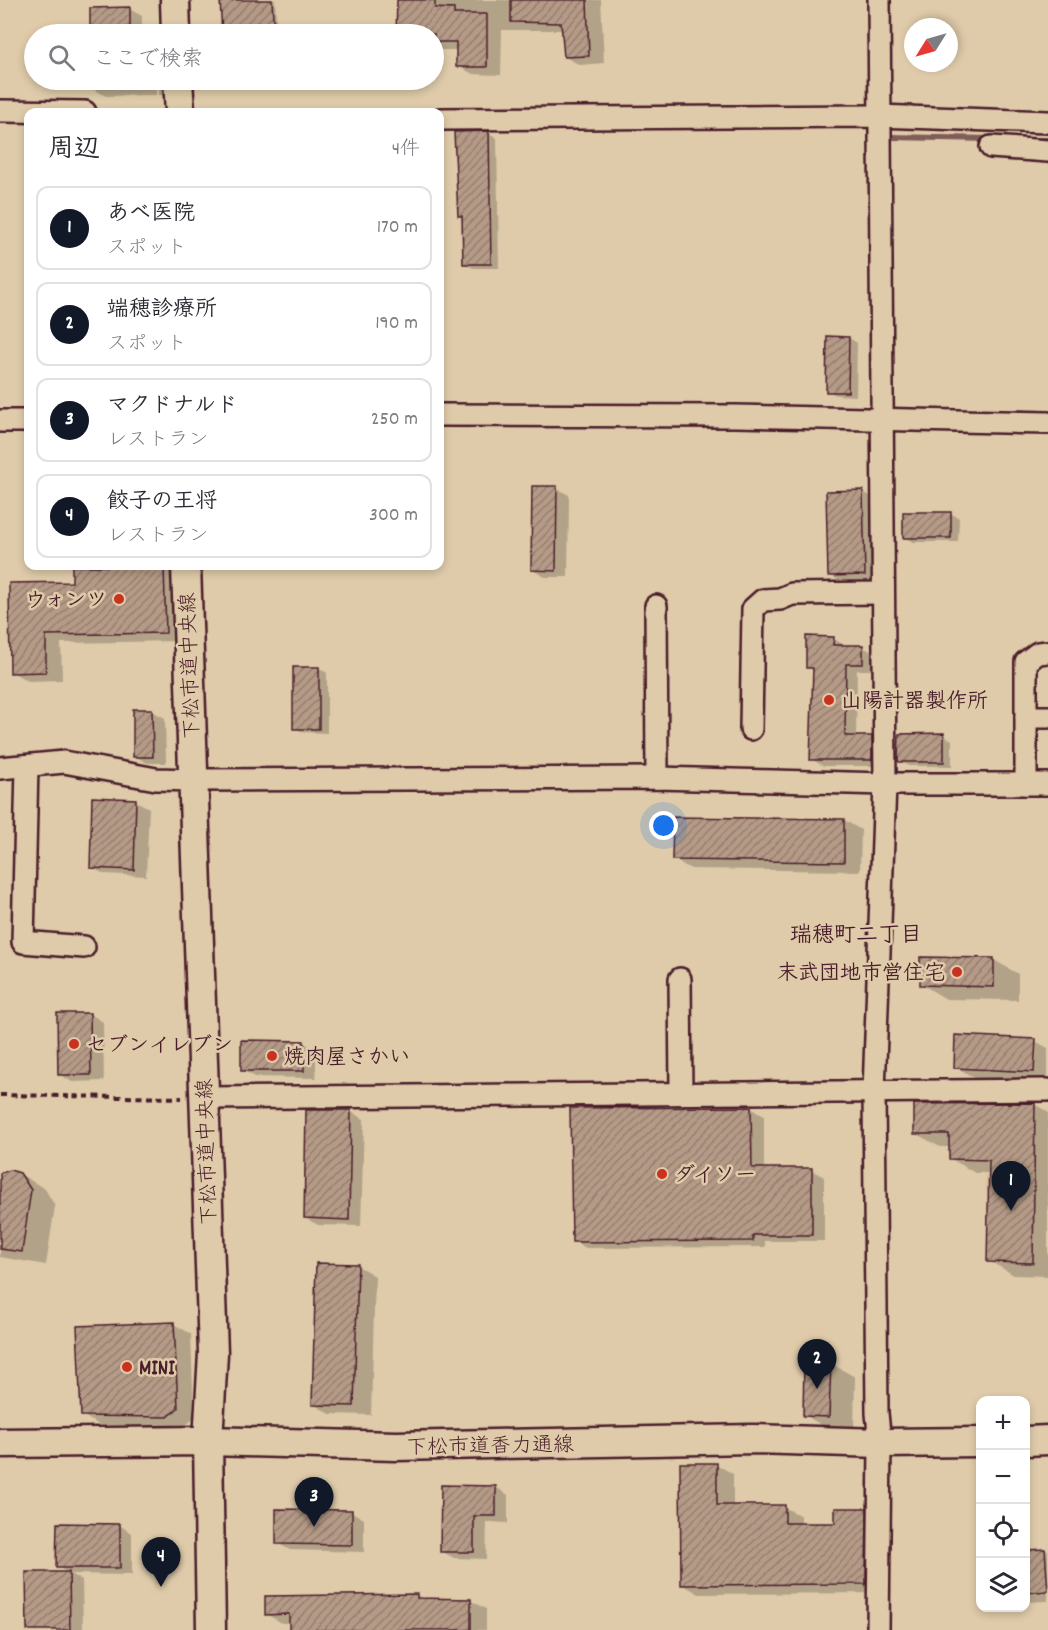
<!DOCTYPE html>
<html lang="ja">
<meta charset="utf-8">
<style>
:root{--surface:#fff;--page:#f7f7f7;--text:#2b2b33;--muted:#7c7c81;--line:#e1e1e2;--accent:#111827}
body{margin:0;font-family:Dekko,"Klee One",sans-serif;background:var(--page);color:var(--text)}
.controls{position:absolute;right:18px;bottom:18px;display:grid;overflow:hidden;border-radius:12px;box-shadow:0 3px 9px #0003}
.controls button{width:54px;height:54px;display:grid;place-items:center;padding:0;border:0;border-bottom:2px solid var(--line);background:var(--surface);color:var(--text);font:30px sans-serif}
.compass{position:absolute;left:904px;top:18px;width:54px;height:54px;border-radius:50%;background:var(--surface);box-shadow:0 3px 9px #0003;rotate:233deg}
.you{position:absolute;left:664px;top:826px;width:21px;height:21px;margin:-15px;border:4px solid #fff;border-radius:50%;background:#1a73e8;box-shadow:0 0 0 9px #1a73e833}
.badge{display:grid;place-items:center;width:39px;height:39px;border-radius:50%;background:var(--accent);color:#fff;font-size:20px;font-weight:700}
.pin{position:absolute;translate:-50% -50px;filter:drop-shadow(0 2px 3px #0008)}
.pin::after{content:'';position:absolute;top:32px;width:21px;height:18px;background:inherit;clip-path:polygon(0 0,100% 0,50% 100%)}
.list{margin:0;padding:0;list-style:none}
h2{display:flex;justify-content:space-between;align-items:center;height:78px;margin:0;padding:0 24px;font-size:26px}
h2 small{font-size:20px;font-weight:400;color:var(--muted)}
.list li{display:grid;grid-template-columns:39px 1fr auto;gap:18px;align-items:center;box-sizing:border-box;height:84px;margin:0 12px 12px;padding:0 12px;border:2px solid var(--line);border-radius:12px}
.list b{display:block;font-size:22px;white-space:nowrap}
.list p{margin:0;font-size:20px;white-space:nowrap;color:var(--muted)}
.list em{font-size:20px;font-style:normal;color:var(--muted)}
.icon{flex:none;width:33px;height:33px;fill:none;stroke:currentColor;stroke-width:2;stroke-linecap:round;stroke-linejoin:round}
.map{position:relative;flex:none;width:1048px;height:1630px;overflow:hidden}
.search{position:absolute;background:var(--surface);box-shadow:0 3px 9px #0003;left:24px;top:24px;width:420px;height:66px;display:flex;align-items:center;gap:15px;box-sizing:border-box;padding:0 21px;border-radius:33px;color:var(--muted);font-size:22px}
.panel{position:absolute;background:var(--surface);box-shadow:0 3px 9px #0003;left:24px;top:108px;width:420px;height:462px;border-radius:12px}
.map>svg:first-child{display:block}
.shadow{fill:#0003}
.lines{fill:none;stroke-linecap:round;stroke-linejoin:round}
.stream{stroke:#805d59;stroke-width:6}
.building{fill:url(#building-hatch);stroke:#4a1f2b;stroke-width:1.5}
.street-casing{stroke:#4a1f2b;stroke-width:26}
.secondary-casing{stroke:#4a1f2b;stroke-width:33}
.path{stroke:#4a1f2b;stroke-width:4;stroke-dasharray:6 4.5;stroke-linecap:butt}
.street{stroke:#dfcbaa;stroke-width:21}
.secondary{stroke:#dfcbaa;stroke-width:28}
.poi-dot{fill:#c8321e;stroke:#dfcbaa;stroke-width:2}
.labels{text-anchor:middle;stroke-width:5;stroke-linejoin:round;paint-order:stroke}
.poi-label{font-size:21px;font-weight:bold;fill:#4a1f2b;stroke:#dfcbaa;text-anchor:start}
.street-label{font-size:21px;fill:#4a1f2b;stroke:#dfcbaa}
.neighbourhood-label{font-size:22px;font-weight:bold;fill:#4a1f2b;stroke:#dfcbaa}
</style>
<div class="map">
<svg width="1048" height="1630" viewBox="0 0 1048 1630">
<defs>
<pattern id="building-hatch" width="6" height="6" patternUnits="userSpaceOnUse" patternTransform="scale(1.5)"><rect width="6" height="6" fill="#b59b87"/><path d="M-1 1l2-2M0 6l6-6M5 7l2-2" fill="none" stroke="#957e6f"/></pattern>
</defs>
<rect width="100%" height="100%" fill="#dfcbaa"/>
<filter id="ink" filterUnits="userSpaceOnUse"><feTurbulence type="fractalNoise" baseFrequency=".0167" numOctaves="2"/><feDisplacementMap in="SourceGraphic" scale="12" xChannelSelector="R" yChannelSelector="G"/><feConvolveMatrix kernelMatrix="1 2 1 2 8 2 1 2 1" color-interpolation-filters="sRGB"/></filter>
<g filter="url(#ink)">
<g class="shadow">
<polygon points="222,0 275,0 277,34 223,34"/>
<polygon points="398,0 601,0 604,63 580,65 565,57 563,30 502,30 501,75 473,74 458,66 458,50 434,50 434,34 398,34"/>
<polygon points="91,9 129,9 142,16 142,34 92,34"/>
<polygon points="93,80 156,80 156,95 106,96 93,89"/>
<rect x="159" y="80" width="11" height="15"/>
<polygon points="226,80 280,80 280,84 230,87 226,85"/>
<polygon points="489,133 497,138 499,268 473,268 465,264 464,218 459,216"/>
<polygon points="849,338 857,343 856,396 836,395 828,391"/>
<polygon points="556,488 569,495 568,577 545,577 532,570"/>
<polygon points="863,492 876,499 877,582 842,582 829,575"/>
<polygon points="950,513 959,518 958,542 913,542 904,537"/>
<polygon points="74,566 179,566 181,641 61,643 62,680 28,681 12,672 74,584"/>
<polygon points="833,638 845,646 863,647 874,653 874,670 857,670 856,738 871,738 883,744 883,766 823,766 811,759 814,671 808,667"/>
<polygon points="319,668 327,673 327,733 303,732 294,728"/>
<polygon points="134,711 152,711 165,718 166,763 147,763 135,756"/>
<polygon points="943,735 952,740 952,766 909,766 901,762"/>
<polygon points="136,801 149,808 146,876 104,874 91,867"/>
<polygon points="844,820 861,830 860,871 691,869 674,860"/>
<polygon points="994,960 1018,974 1018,1000 946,999 921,984"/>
<polygon points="90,1014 103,1022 104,1081 72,1082 59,1074"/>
<polygon points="1035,1041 1048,1048 1048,1085 980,1081 955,1067"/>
<polygon points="304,1043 316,1050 316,1078 255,1077 242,1070"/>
<polygon points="1034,1104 1048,1112 1048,1276 1014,1275 989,1261 990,1173 975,1173 951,1159 951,1147 940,1147 915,1133"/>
<polygon points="751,1108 764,1116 764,1170 812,1170 824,1177 824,1241 765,1241 765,1247 586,1248 573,1241"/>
<polygon points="307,1111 351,1112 364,1119 361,1226 318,1225 305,1218"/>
<polygon points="20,1174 45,1189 55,1206 46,1265 0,1257 0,1178"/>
<polygon points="358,1266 375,1276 371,1415 330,1414 313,1404"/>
<polygon points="174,1324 191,1334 194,1418 185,1426 99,1425 82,1415"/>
<polygon points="830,1363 855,1377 854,1430 829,1430 805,1415"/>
<polygon points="716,1464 733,1474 733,1507 784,1507 801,1516 801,1525 837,1525 866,1510 883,1520 882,1593 699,1594 682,1584"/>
<polygon points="496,1487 508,1495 508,1523 487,1522 486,1559 454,1558 441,1551"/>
<polygon points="352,1512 364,1519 364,1552 290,1550 277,1543"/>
<polygon points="119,1525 132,1533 132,1575 71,1574 82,1580 83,1630 29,1630 68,1573 58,1567"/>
<polygon points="1048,1550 1048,1601 1026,1602 1026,1552"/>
<polygon points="417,1595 425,1600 470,1600 486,1609 486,1630 291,1630 291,1623 282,1623 266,1614"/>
</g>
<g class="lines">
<g class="stream">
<polyline points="889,137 993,139"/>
<polyline points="1036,140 1048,140"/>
</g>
</g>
<g class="building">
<polygon points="220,0 272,0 274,34 222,34"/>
<polygon points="397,0 435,0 435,8 454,9 454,14 487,14 487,67 456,67 456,42 434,42 434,34 396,34"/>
<polygon points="511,0 587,0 589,56 564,57 561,23 511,22"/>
<polygon points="130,7 130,34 90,34 90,8"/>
<polygon points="489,131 491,264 463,264 462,216 458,216 454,132"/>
<polygon points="827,336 849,337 848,392 826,392"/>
<polygon points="532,486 557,486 556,571 531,570"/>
<polygon points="863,490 865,575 828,576 826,491"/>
<rect x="903" y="512" width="48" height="26"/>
<polygon points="72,566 164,566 166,633 46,635 46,672 10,673 9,583 72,582"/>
<polygon points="806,636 834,637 833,645 863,645 863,664 846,664 845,736 872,736 872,760 810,760 813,668 806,668"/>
<rect x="293" y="667" width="26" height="62"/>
<polygon points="133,709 152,709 153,757 133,757"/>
<polygon points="944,733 944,762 899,762 898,760 899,734"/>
<polygon points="92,797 136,799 134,870 90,868"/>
<polygon points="673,817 844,819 844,862 672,860"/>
<polygon points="920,957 994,958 994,987 920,985"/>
<polygon points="57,1013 90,1013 91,1075 58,1075"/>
<polygon points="955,1035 1036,1039 1034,1072 954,1068"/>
<polygon points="241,1040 304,1041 304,1071 241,1071"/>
<polygon points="1035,1103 1033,1263 987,1262 989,1160 949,1159 949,1134 914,1134 914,1104"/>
<polygon points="751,1107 752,1168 812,1168 812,1235 753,1235 753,1241 572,1242 570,1108"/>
<polygon points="306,1110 351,1110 349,1220 304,1218"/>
<polygon points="10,1170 20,1173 31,1190 22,1252 0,1249 0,1173"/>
<polygon points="316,1263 358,1264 354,1406 312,1405"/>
<polygon points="174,1322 178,1408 168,1417 81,1416 77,1326"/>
<polygon points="804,1361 831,1362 829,1417 803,1416"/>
<polygon points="680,1463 717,1463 717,1505 785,1505 785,1523 835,1523 835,1508 867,1508 866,1584 681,1585"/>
<polygon points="441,1485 496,1486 496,1516 474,1516 474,1552 440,1552"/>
<polygon points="276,1509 352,1510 352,1545 276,1544"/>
<polygon points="57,1523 120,1524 120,1568 56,1568"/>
<polygon points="1045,1549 1048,1591 1026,1593 1026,1550"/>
<polygon points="26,1572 69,1572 70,1630 27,1630"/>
<polygon points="417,1594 417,1598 471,1599 471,1630 289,1630 289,1614 265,1615 265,1596"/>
</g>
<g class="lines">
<defs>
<g id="street">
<polyline points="0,111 85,112"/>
<polyline points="440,119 878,116 1048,122"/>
<polyline points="991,147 1048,151"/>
<polyline points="440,415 735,416 1048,423"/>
<polyline points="0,421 28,421"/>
<polyline points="656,606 657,778"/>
<polyline points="1026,717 1048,717"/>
<polyline points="751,729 753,609 763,600 780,599 792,594 883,593"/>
<polyline points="27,766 23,942 84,947"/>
<polyline points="0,768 64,762 156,779 193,780 657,778 885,784 1048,784"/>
<polyline points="1026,784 1026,662 1038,653 1048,652"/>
<polyline points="680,979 681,1092"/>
<polyline points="204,1098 1048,1090"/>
<polyline points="878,1630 880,1443 877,1413 874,1092 885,784 879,0"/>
</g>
<g id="secondary">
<polyline points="175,0 176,34"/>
<polyline points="178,80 180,112"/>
<polyline points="186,566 213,1353 208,1441 211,1630"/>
<polyline points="1026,1441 1048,1440"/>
<polyline points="0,1443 208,1441 396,1446 752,1439 880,1443 980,1442"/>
</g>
</defs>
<use href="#street" class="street-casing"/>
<use href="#secondary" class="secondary-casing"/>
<polyline class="path" points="0,1095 182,1098"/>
<use href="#street" class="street"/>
<use href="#secondary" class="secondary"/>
</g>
</g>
<g class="poi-dot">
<circle cx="119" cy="599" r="6"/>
<circle cx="829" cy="700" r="6"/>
<circle cx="957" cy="972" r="6"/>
<circle cx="74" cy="1044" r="6"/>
<circle cx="272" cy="1056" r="6"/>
<circle cx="662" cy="1174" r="6"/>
<circle cx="127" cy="1367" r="6"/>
</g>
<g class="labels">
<g class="poi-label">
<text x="107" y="606" text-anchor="end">ウォンツ</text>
<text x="841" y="707">山陽計器製作所</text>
<text x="945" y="979" text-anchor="end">末武団地市営住宅</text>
<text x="86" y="1051">セブンイレブン</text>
<text x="284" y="1063">焼肉屋さかい</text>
<text x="674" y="1181">ダイソー</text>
<text x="139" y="1374">MINI</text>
</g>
<g class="street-label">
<text transform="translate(189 666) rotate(-92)" y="7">下松市道中央線</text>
<text transform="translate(206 1152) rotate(-92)" y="7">下松市道中央線</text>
<text transform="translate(490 1445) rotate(-1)" y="7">下松市道香力通線</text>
</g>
<g class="neighbourhood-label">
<text x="856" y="941">瑞穂町二丁目</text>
</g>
</g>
</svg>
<div class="controls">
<button>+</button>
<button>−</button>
<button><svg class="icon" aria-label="locate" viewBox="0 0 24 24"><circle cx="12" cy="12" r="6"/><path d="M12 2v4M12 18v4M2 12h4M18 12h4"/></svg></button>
<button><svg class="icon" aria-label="layers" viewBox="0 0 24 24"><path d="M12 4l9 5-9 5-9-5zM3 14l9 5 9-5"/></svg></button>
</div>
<svg class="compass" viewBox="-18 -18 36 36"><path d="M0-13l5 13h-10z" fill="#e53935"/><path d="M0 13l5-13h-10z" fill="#7c7c81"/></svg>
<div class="you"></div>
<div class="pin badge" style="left:1011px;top:1211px">1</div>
<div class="pin badge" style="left:817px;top:1389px">2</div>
<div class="pin badge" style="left:314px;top:1527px">3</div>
<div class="pin badge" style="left:161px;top:1587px">4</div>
<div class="search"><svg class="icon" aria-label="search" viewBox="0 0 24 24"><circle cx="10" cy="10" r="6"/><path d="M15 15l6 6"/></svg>ここで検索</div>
<section class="panel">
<h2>周辺<small>4件</small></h2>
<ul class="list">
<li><span class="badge">1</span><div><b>あべ医院</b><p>スポット</p></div><em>170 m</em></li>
<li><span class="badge">2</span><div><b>端穂診療所</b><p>スポット</p></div><em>190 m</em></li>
<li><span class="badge">3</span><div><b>マクドナルド</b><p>レストラン</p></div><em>250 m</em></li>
<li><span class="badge">4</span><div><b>餃子の王将</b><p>レストラン</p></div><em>300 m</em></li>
</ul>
</section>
</div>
